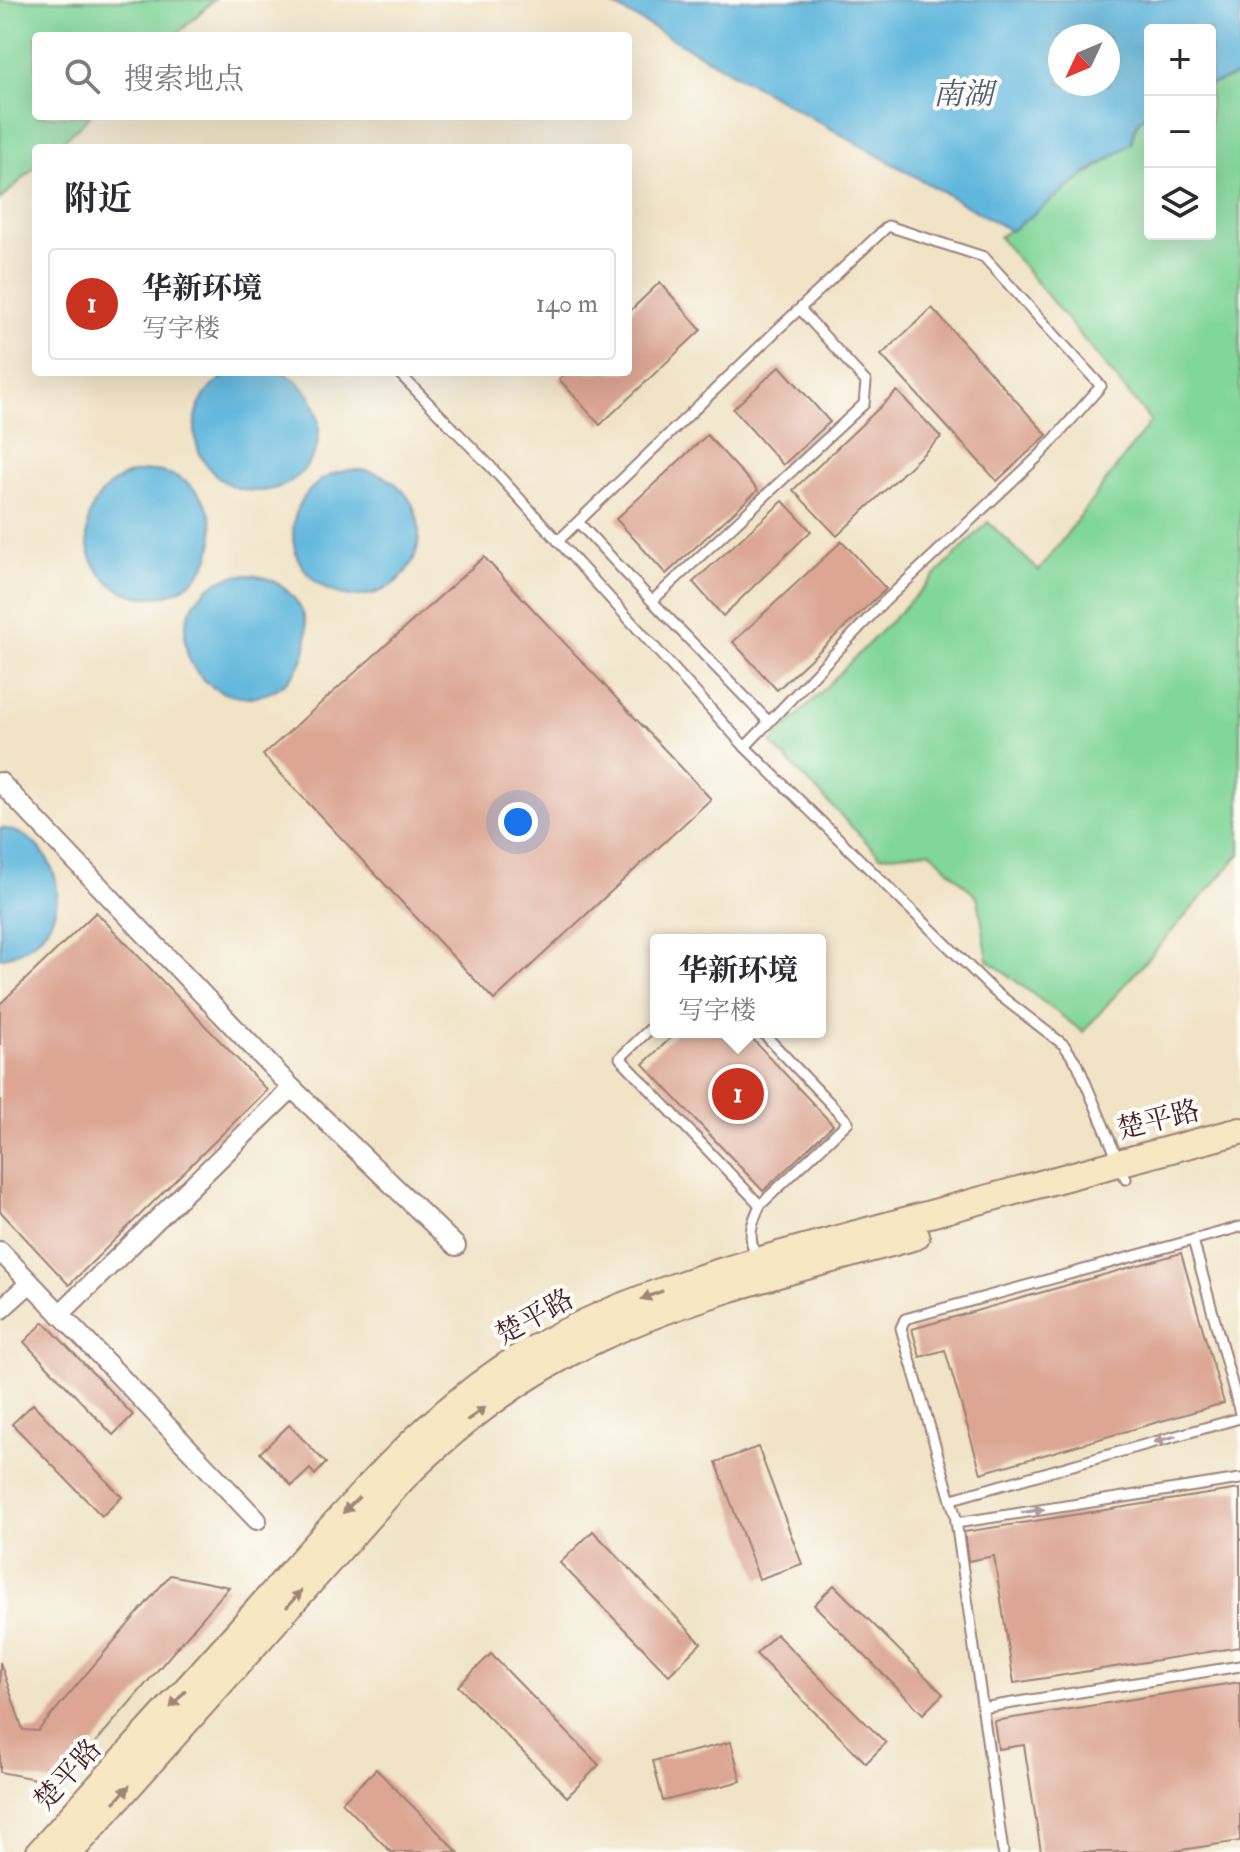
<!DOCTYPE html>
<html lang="zh">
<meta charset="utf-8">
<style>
:root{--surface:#fff;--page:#f7f7f7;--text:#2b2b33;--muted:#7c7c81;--line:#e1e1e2;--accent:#c8321e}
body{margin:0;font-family:"IM FELL Double Pica","Noto Serif SC",serif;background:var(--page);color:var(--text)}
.controls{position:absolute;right:24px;top:24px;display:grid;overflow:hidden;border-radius:8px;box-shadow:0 8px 32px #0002}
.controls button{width:72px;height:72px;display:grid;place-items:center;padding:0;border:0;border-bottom:2px solid var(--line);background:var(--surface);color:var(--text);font:40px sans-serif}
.compass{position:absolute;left:1048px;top:24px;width:72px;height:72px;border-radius:50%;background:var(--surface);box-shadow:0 8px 32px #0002;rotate:226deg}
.you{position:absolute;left:518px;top:822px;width:28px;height:28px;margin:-20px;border:6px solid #fff;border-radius:50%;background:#1a73e8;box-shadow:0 0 0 12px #1a73e833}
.badge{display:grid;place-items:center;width:52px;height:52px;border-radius:50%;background:var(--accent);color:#fff;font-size:26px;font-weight:700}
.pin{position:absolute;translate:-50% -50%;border:4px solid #fff;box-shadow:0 2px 8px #0006}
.popup{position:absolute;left:650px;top:934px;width:176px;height:104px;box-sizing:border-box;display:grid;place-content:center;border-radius:8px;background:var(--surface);filter:drop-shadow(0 2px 6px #0005);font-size:26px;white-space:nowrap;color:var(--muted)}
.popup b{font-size:30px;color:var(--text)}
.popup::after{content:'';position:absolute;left:50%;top:100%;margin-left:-16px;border:16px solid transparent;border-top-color:var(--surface)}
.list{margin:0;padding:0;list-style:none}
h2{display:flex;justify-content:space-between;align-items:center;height:104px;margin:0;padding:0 32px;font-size:34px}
h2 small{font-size:26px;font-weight:400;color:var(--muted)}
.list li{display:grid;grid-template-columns:52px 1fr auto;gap:24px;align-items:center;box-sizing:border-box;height:112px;margin:0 16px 16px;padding:0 16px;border:2px solid var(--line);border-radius:8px}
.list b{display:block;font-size:30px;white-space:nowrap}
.list p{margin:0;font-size:26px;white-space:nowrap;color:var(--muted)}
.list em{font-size:26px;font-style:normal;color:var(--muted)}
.icon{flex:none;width:44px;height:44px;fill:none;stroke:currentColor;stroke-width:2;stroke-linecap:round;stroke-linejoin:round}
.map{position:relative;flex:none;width:1240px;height:1852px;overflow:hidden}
.search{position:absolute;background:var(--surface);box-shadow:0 8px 32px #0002;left:32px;top:32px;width:600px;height:88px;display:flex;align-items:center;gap:20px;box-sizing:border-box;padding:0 28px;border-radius:8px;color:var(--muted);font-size:30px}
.panel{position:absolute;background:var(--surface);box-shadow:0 8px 32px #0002;left:32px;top:144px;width:600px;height:232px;border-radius:8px}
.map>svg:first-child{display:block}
.green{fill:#81d699;stroke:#667a62;stroke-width:2}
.water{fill:#60b7dd;stroke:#556b84;stroke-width:2;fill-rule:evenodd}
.building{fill:#dca693}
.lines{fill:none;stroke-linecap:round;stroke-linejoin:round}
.lane-casing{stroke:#9d8178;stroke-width:13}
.street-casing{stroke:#9d8178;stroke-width:22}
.secondary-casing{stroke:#9d8178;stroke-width:30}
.lane{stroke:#fff;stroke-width:9}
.street{stroke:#fff;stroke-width:18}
.secondary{stroke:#f7e8c3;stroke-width:26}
.oneway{fill:#a08477}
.oneway2{fill:#ae9aa0}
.labels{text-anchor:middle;stroke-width:8;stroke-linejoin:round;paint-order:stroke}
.street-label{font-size:28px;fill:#4a1f2b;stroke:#fdfcf7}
.water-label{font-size:30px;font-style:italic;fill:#535c72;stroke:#fdfcf7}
</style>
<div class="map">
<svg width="1240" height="1852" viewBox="0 0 1240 1852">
<rect width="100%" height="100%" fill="#fdfcf7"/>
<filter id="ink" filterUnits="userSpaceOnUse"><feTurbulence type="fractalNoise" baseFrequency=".0125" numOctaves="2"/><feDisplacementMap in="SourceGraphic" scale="16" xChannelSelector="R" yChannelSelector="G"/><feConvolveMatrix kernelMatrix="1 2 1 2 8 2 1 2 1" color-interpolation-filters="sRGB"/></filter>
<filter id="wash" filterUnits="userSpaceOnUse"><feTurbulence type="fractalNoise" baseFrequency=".006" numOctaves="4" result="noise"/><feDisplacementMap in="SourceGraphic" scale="32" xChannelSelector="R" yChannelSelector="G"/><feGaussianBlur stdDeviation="1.8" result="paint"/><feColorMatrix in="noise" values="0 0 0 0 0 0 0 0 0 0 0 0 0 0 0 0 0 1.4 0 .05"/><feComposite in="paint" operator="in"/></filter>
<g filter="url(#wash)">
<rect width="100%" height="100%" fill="#f0e3c6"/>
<g class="green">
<polygon points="0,0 214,0 175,36 36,36 36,116 90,116 55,148 36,148 36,166 0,200"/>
<path d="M1240 74V854L1083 1032 988 960 978 898 930 851 880 856 771 743 988 522 1039 571 1151 421 999 237 1131 144C1134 129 1136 119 1150 112V234H1210V85Z"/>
</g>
<g class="water">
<path d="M604 0H1240V74L1210 85V30H1150V112C1136 119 1134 129 1131 144L1094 168 1011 231ZM1060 36H1108V84H1060Z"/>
<circle cx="257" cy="429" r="62"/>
<circle cx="356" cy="533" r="63"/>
<circle cx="150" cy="534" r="63"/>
<circle cx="246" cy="636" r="61"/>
<path d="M0 828C12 829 25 835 34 843 77 883 57 947 0 958Z"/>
</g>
<g id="blocks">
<g class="building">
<polygon points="660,282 701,330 600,425 559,379 567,372 628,372 628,313"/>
<polygon points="932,308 1047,435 997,481 881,355"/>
<polygon points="780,366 830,422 783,465 733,409"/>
<polygon points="897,391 941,437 837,536 793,490"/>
<polygon points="707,435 758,490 666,574 616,519"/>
<polygon points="783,501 811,531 723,616 693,582"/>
<polygon points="842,541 886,589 777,690 733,642"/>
<polygon points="484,557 711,799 494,1000 263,755"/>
<polygon points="96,912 267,1090 69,1285 0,1211 0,1004"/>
<polygon points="677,1032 746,1032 833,1125 763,1191 643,1064"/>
<polygon points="1181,1253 1224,1403 981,1473 945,1350 920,1357 912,1329"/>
<polygon points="44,1322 133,1415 113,1435 24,1342"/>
<polygon points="33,1404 122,1497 102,1516 12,1424"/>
<polygon points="289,1425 326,1463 315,1475 310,1469 292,1486 260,1453"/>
<polygon points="758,1447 802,1564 759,1579 716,1462"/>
<polygon points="1240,1489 1240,1647 1014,1683 994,1556 968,1561 964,1532"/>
<polygon points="593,1531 701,1643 669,1675 560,1563"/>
<polygon points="170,1575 229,1587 60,1784 0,1772 0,1662 23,1730 38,1731"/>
<polygon points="834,1585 943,1694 923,1714 814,1605"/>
<polygon points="776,1634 886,1743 866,1763 756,1654"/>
<polygon points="491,1654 599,1765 567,1797 458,1686"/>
<polygon points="1240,1682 1240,1841 1168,1852 1041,1852 1024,1745 998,1749 994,1721"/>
<polygon points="731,1742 741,1781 663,1801 653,1761"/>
<polygon points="376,1769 458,1852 391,1852 342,1802"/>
</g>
</g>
</g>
<g filter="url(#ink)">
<use href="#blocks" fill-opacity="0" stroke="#9d8178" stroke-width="2"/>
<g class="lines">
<defs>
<g id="lane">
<polyline points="398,372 490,466 745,747 994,991 1064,1045 1078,1065 1126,1179"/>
<polyline points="578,522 652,601 769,722"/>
<polyline points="558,541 777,330 888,226 984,257 1101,386 1041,454 883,603 745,747"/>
<polyline points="652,601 864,404 866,382 800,309"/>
<polyline points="656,1023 620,1058 760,1205 848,1122 762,1032"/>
<polyline points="1193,1240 1240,1413"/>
<path d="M756 1258C748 1235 750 1227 760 1205"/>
<polyline points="952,1499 1240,1418"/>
<polyline points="956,1523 1240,1479"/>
<polyline points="982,1708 1240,1666"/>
<polyline points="1003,1852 955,1514 901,1328 905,1319 1240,1227"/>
</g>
<g id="street">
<polyline points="0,782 292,1088 456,1246"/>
<polyline points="0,1251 257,1520"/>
<polyline points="0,1310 30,1283"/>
<polyline points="60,1314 292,1088"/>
</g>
<g id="secondary">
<path d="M40 1852C122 1760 206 1669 288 1576 356 1500 426 1417 514 1361 619 1295 742 1265 860 1233 987 1198 1113 1164 1240 1131"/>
<path d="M70 1852 402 1479C459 1422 525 1372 599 1338 700 1291 809 1266 916 1236"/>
</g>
</defs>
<use href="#lane" class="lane-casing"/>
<use href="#street" class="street-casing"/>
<use href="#secondary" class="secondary-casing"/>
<use href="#lane" class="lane"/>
<use href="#street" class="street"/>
<use href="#secondary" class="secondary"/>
</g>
<defs><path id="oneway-solid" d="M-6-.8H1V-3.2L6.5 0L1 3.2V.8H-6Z" transform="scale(2)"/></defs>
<g class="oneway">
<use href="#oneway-solid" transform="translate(652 1295) rotate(159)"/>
<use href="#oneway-solid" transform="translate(476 1414) rotate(-35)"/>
<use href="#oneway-solid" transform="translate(351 1505) rotate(135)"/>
<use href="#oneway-solid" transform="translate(294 1599) rotate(-49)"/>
<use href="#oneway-solid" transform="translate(178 1699) rotate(132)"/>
<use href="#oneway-solid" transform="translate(122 1794) rotate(-49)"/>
</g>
<g class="oneway2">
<use href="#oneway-solid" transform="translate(1165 1439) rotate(164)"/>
<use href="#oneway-solid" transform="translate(1033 1511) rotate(-9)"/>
</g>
</g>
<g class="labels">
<g class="street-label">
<text transform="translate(1158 1119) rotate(-14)" y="10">楚平路</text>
<text transform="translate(534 1316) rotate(-29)" y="10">楚平路</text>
<text transform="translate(67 1774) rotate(-48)" y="10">楚平路</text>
</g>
<g class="water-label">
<text x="963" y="104">南湖</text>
</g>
</g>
</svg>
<div class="controls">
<button>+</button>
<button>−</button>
<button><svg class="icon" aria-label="layers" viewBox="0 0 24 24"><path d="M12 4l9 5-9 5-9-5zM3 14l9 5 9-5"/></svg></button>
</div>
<svg class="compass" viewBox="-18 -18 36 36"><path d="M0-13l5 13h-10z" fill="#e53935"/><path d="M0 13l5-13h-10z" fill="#7c7c81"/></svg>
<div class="you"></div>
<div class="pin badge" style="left:738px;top:1094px">1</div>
<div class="popup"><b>华新环境</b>写字楼</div>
<div class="search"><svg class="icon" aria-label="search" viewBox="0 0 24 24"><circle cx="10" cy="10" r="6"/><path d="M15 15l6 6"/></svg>搜索地点</div>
<section class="panel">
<h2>附近<small></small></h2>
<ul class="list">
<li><span class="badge">1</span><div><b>华新环境</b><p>写字楼</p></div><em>140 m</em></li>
</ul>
</section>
</div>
